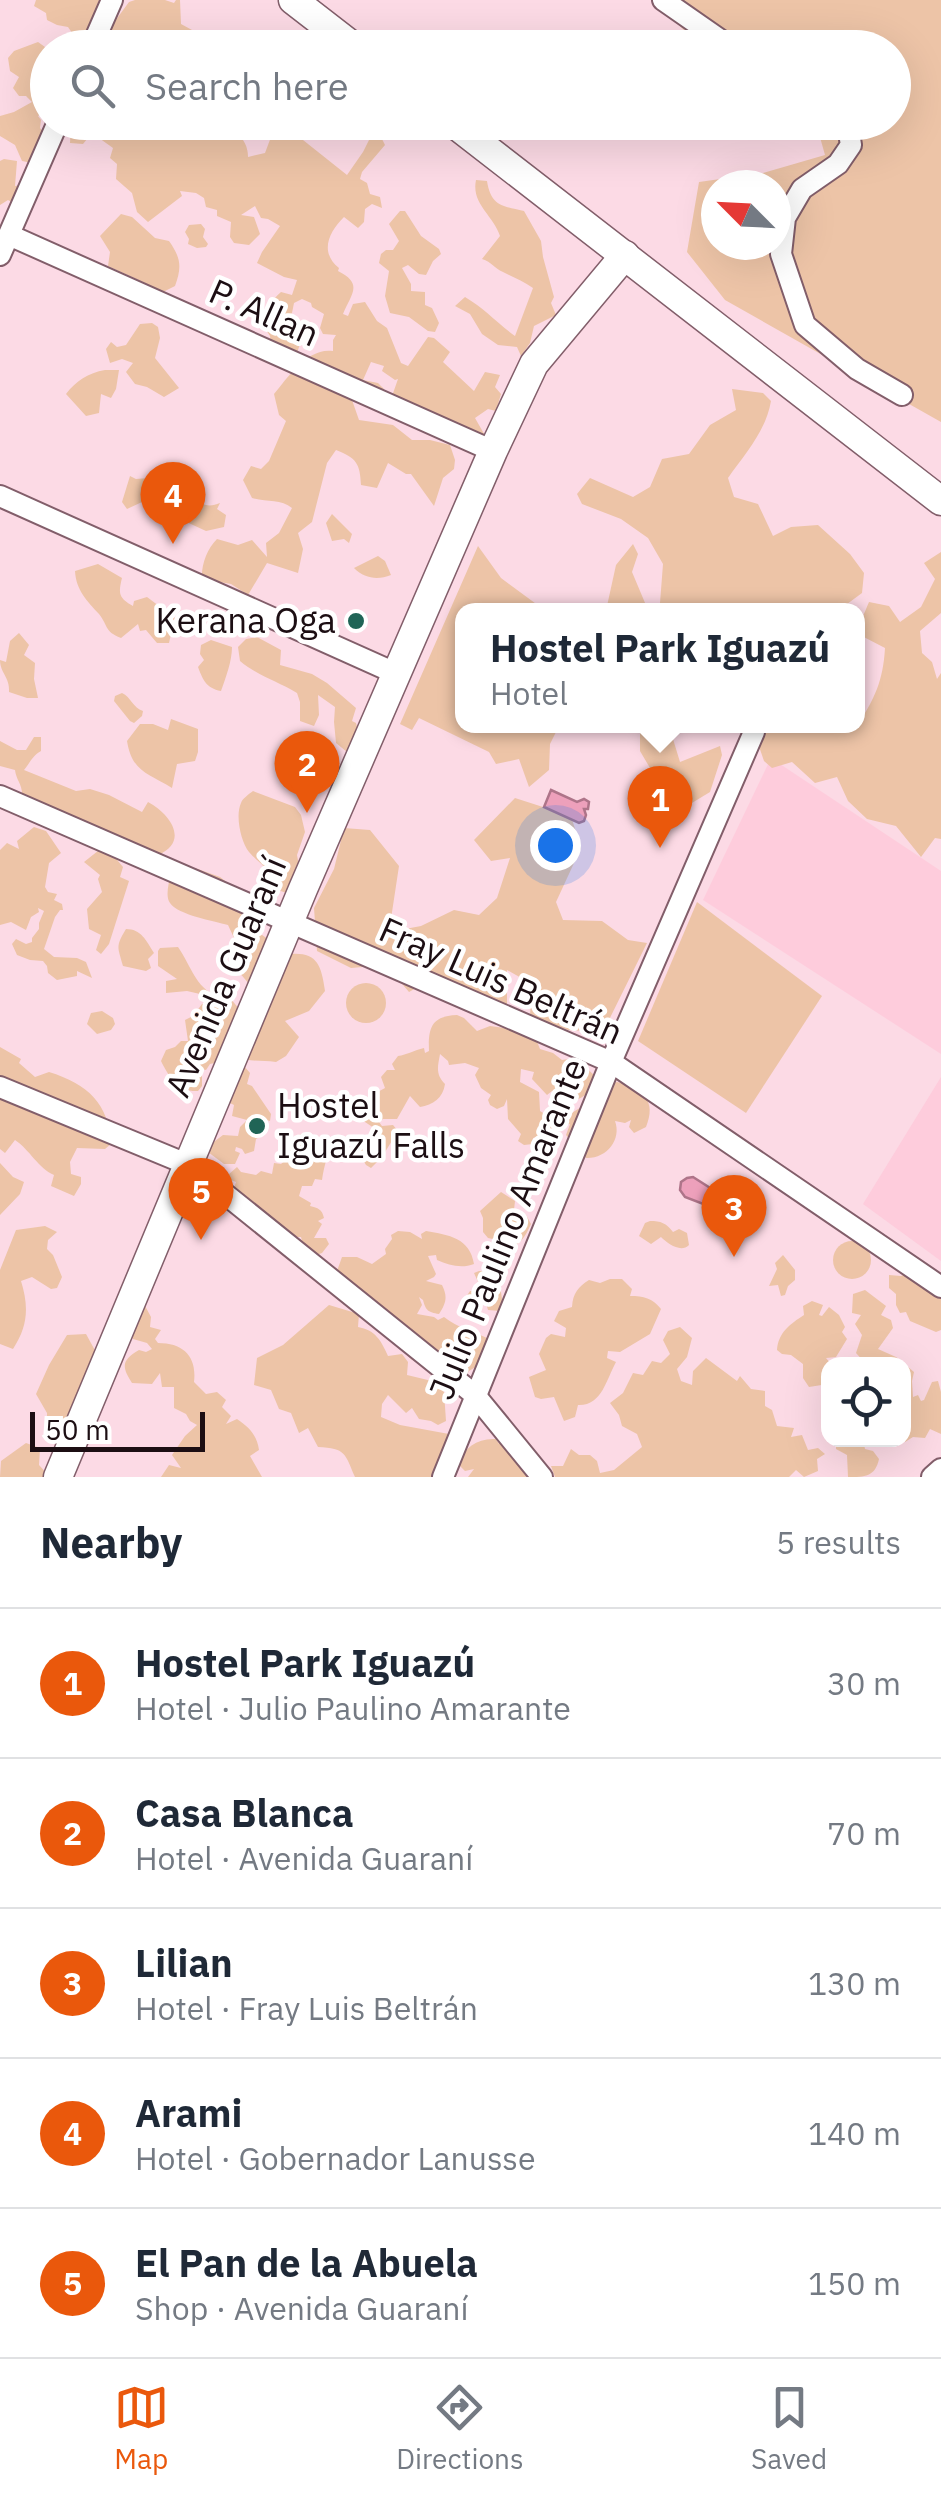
<!DOCTYPE html>
<meta charset="utf-8">
<style>
:root{--surface:#fff;--page:#f6f6f7;--text:#1f2937;--muted:#747a83;--line:#e0e1e3;--accent:#ea580c}
body{margin:0;font-family:"IBM Plex Sans",sans-serif;background:var(--page);color:var(--text)}
.controls{position:absolute;right:30px;bottom:30px;display:grid;overflow:hidden;border-radius:20px;box-shadow:0 10px 40px #0002}
.controls button{width:90px;height:90px;display:grid;place-items:center;padding:0;border:0;border-bottom:2px solid var(--line);background:var(--surface);color:var(--text);font:50px sans-serif}
.compass{position:absolute;left:701px;top:170px;width:90px;height:90px;border-radius:50%;background:var(--surface);box-shadow:0 10px 40px #0002;rotate:294deg}
.scale{position:absolute;left:30px;bottom:25px;width:175px;box-sizing:border-box;padding-left:10px;border:5px solid #1c0e13;border-top:0;font-size:28px;line-height:35px;white-space:nowrap;color:#1c0e13;-webkit-text-stroke:8px #fff;paint-order:stroke}
.you{position:absolute;left:555px;top:845px;width:35px;height:35px;margin:-25px;border:8px solid #fff;border-radius:50%;background:#1a73e8;box-shadow:0 0 0 15px #1a73e833}
.badge{display:grid;place-items:center;width:65px;height:65px;border-radius:50%;background:var(--accent);color:#fff;font-size:32px;font-weight:700}
.pin{position:absolute;translate:-50% -82px;filter:drop-shadow(0 2px 5px #0008)}
.pin::after{content:'';position:absolute;top:52px;width:35px;height:30px;background:inherit;clip-path:polygon(0 0,100% 0,50% 100%)}
.popup{position:absolute;left:455px;top:603px;width:410px;height:130px;box-sizing:border-box;display:grid;place-content:center;border-radius:20px;background:var(--surface);filter:drop-shadow(0 2px 8px #0005);font-size:32px;white-space:nowrap;color:var(--muted)}
.popup b{font-size:38px;color:var(--text)}
.popup::after{content:'';position:absolute;left:50%;top:100%;margin-left:-20px;border:20px solid transparent;border-top-color:var(--surface)}
.list{margin:0;padding:0;list-style:none}
h2{display:flex;justify-content:space-between;align-items:center;height:130px;margin:0;padding:0 40px;font-size:42px}
h2 small{font-size:32px;font-weight:400;color:var(--muted)}
.list li{display:grid;grid-template-columns:65px 1fr auto;gap:30px;align-items:center;box-sizing:border-box;height:150px;padding:0 40px;border-top:2px solid var(--line)}
.list b{display:block;font-size:38px;white-space:nowrap}
.list p{margin:0;font-size:32px;white-space:nowrap;color:var(--muted)}
.list em{font-size:32px;font-style:normal;color:var(--muted)}
.icon{flex:none;width:55px;height:55px;fill:none;stroke:currentColor;stroke-width:2;stroke-linecap:round;stroke-linejoin:round}
.map{position:relative;flex:none;width:941px;height:1477px;overflow:hidden}
.search{position:absolute;background:var(--surface);box-shadow:0 10px 40px #0002;left:30px;right:30px;top:30px;height:110px;display:flex;align-items:center;gap:25px;box-sizing:border-box;padding:0 35px;border-radius:55px;color:var(--muted);font-size:38px}
.sheet{height:880px;background:var(--surface)}
nav{display:flex;justify-content:space-around;align-items:center;box-sizing:border-box;height:140px;border-top:2px solid var(--line);background:var(--surface);font-size:28px;color:var(--muted)}
nav a{display:grid;justify-items:center;gap:5px}
nav .on{color:var(--accent)}
.map>svg:first-child{display:block}
.built{fill:#feccdc}
.green{fill:#edc4a7;fill-rule:evenodd}
.water{fill:#eda0bb;stroke:#ae7489;stroke-width:2.5}
.lines{fill:none;stroke-linecap:round;stroke-linejoin:round}
.street-casing{stroke:#825e6a;stroke-width:24}
.secondary-casing{stroke:#825e6a;stroke-width:31}
.street{stroke:#fff;stroke-width:20}
.secondary{stroke:#fff;stroke-width:28}
.poi-dot{fill:#206456;stroke:#fff;stroke-width:4}
.labels{text-anchor:middle;stroke-width:9;stroke-linejoin:round;paint-order:stroke}
.street-label{font-size:35px;fill:#1c0e13;stroke:#fff}
.poi-label{font-size:35px;fill:#1c0e13;stroke:#fff;text-anchor:end}
</style>
<div class="map">
<svg width="941" height="1477" viewBox="0 0 941 1477">
<rect width="100%" height="100%" fill="#fcdae5"/>
<g class="built">
<polygon points="771,758 941,871 941,1054 703,900"/>
<polygon points="941,1077 941,1261 863,1204"/>
</g>
<g class="green">
<polygon points="36,0 99,0 85,43 79,43 68,27 57,25 47,20 46,13 34,6"/>
<polygon points="135,0 165,0 174,3 176,0 180,0 181,24 192,30 189,47 100,48 107,32 129,2"/>
<path d="M652 0H941V422L725 300 687 252 699 182 763 173 825 155 816 123 894 122V48L702 47ZM716 185H776V245H716Z"/>
<polygon points="38,42 45,47 40,58 48,64 47,110 38,116 41,120 40,128 48,138 32,163 22,161 15,145 0,136 0,116 14,112 32,102 26,96 19,96 13,88 19,77 10,71 8,58 14,51"/>
<path d="M71 123H231L228 134 236 133C244 139 248 147 248 157L265 153 271 137 286 132 292 138 303 140 347 175 363 152 370 138 381 137 385 145 362 172 360 179 367 183 370 194 380 197 382 208 372 204 365 209 364 222 358 228 344 217C329 232 319 252 339 268L338 271C364 284 351 294 343 314L348 316 353 304 365 302 377 321 387 328 401 363 408 366 428 337 434 338 450 352 443 362 474 391 485 372 500 375 495 387 501 394 496 411 488 409 475 418 487 439 391 399 398 379 395 380 382 371 384 366 371 362 363 380 378 383 384 389 381 396 352 400 359 420 393 425 412 440H430L450 445 455 460 454 469 443 478 434 506 411 474H406L388 463 377 488 361 485C360 464 357 458 336 450L327 463 312 522 298 533 303 549 298 573 267 563 248 595 231 584 202 579C201 565 207 549 217 539L238 545 252 540 267 557 266 543 279 533 292 508C281 499 266 502 252 498L243 480 251 466 261 469 269 461 286 421 279 415 274 394C288 377 308 347 333 351V340L336 335 323 334 320 328 324 314 312 307 311 303 302 299 294 303 292 313 284 323 287 329 298 334 300 344 294 362 272 352 270 336 261 322C266 309 271 301 281 292L292 295 297 280 284 277 257 263 262 252 280 226 268 219 261 218 255 206 241 215 254 217 260 234 249 245 234 243 230 237 231 222 217 216V210L206 207 204 198 196 193 180 191 182 196 148 222 137 212 132 193 116 179 117 164 110 158 113 148 92 133 83 144 70 143Z"/>
<polygon points="4,159 17,161 15,186 27,184 15,204 8,200 0,205 0,161"/>
<path d="M476 180 487 181C491 206 502 206 524 211L541 241 543 257 554 297 551 303 556 315 534 326 530 343 521 356 517 347 498 345 482 334 470 314 455 306 465 297C484 308 497 323 515 336L533 288C523 281 513 277 503 272 494 268 492 262 482 259L500 236C493 215 471 204 476 180Z"/>
<polygon points="400,211 405,211 421,236 439,249 441,254 433,261 426,275 419,274 408,265 402,268 411,284 411,291 425,292 425,305 432,308 439,323 435,332 428,331 409,317 390,313 385,296 389,271 379,263 381,254 386,250 393,250 399,241 389,224"/>
<path d="M121 214 132 217 155 238 169 241C181 258 182 267 175 286L161 293C145 281 126 275 108 266L110 252 100 236Z"/>
<polygon points="201,224 205,229 203,237 208,244 206,247 197,248 188,244 189,239 185,232 189,225"/>
<polygon points="152,323 158,327 160,338 155,358 179,388 164,397 147,387 135,384 126,372 133,363 122,359 110,363 106,349 111,342 117,347 126,345 140,324"/>
<path d="M105 370H119L116 389 111 398 101 394 99 413 86 416 66 394C76 381 88 373 105 370Z"/>
<path d="M732 389 763 393 771 401C766 431 745 454 728 478L734 497 758 504 773 536 791 527 818 525 850 554 864 573 862 593 839 610H670L660 603 663 564 648 538 621 519 582 504 577 494 590 478 633 497 650 487 662 459 689 454 710 425 736 410Z"/>
<path d="M130 476 136 479 161 477 187 493 190 488 199 495V502C208 507 212 506 220 503L217 509 226 515 224 527 206 531 180 519 169 523 164 509 142 502 127 509 122 502Z"/>
<polygon points="332,514 352,534 349,543 344,539 332,541 326,523"/>
<polygon points="633,544 638,554 632,572 648,610 609,610 607,606 616,565"/>
<polygon points="478,546 501,578 543,609 542,610 462,610 462,726 559,726 550,744 549,770 529,787 519,759 496,764 489,752 419,718 412,730 400,724"/>
<path d="M941 552V613L920 631 922 653 932 662 937 679 941 673V839L935 838 921 857 896 826 867 819 848 801 837 777 815 783 792 762 772 768 764 761 752 726H857C875 698 883 681 885 648L858 634V628L869 602 889 606 900 622 921 607 935 579 924 563Z"/>
<path d="M378 556 385 561 391 575C378 580 365 579 354 568Z"/>
<path d="M98 564 122 578C118 594 119 598 133 606L134 601 147 597 175 618 172 622 177 628 171 634 169 643H157L146 630 140 631 138 624 121 638C104 631 109 627 99 614 87 601 76 590 75 571Z"/>
<path d="M19 633 29 645 24 655 35 663 34 679 38 698H27L9 692C10 677 0 673 0 660L6 662 10 641Z"/>
<path d="M257 637 281 650 280 665 312 674 327 683 356 708 352 721 356 723 360 739 347 752 336 743 334 722 335 707 318 695 319 715 314 726 300 721V702L297 693C277 681 258 676 240 661L238 647 246 639Z"/>
<path d="M211 640 232 647C232 661 226 677 221 691 206 688 203 680 198 667L204 660 200 654 201 645Z"/>
<path d="M122 693C131 697 133 708 143 711L142 716 134 723 130 721 114 701 115 696Z"/>
<path d="M171 719 198 729V752L195 761 177 764 172 788C148 773 132 772 127 741L140 724H153L168 730Z"/>
<polygon points="640,726 669,726 680,762 720,746 722,755 710,792 682,809 663,790 640,751"/>
<path d="M34 737H41V751C33 755 29 764 24 770L76 791 90 789 109 795 142 812 148 802C170 814 190 841 158 855L22 796C23 785 16 780 15 770L0 766V741L17 750H26Z"/>
<path d="M253 791 295 807 301 815 305 832 297 855 300 871 290 894 268 887C270 865 261 866 249 852 241 842 235 816 241 803 242 799 249 794 253 791Z"/>
<polygon points="515,798 571,816 581,848 556,902 563,920 602,921 628,940 647,943 603,1032 568,1030 530,1016 532,984 507,970 507,1007 427,982 409,992 386,965 351,968 317,951 314,908 334,869 344,828 370,830 399,866 389,932 421,926 454,910 479,915 497,898 510,858 491,861 474,840"/>
<polygon points="34,827 46,831 61,853 49,863 45,887 48,892 57,894 54,900 62,904 63,910 60,910 55,917 44,949 54,957 77,958 86,962 92,978 77,971 77,976 57,980 48,973 47,966 43,961 30,960 17,955 12,944 16,939 26,944 32,942 32,938 39,929 39,923 44,911 38,908 39,912 31,917 26,930 11,922 0,925 0,850 7,843 19,849 17,841"/>
<polygon points="108,843 113,855 123,867 120,877 129,881 109,944 101,954 96,950 101,935 89,929 87,909 102,892 98,879 100,875 84,862"/>
<path d="M195 868 220 877 247 898 253 917 248 925 272 942 282 955C315 950 321 961 325 991L309 1011 285 1021 299 1037 286 1056 276 1062C265 1060 256 1062 245 1059L250 985 232 964 234 938 228 925C214 921 178 915 170 903 165 896 169 884 170 876L182 869Z"/>
<polygon points="697,902 822,996 746,1113 638,1041"/>
<path d="M126 929C141 929 146 940 154 953L148 959 151 968 146 971 123 966C118 947 115 947 126 929Z"/>
<path d="M178 947C190 964 194 983 212 994H200L187 991 166 993V981L177 979 158 966V951L160 948Z"/>
<circle cx="366" cy="1003" r="20"/>
<path d="M228 990 230 998 240 1010 223 1061 210 1064 206 1070 202 1069V1086L198 1091C178 1092 169 1077 161 1061L166 1050 175 1047 181 1041H188L185 1020 193 1016 202 1004 215 1003 222 992Z"/>
<polygon points="102,1011 113,1018 115,1024 111,1030 97,1034 87,1024 91,1013"/>
<path d="M457 1015 464 1018 477 1031 490 1026 520 1030 517 1033H526L536 1039 540 1049 553 1053 562 1060 576 1058 596 1077 594 1090C583 1095 577 1105 565 1097L561 1105H554L555 1098 552 1091 547 1095 532 1079 534 1072 521 1069 520 1082 539 1092 540 1111 548 1116 552 1127 548 1135 533 1138V1144L524 1145 518 1141 521 1134 508 1119 507 1099 504 1106 497 1109 490 1105 488 1100 491 1095 481 1088 475 1075 479 1068 465 1063 449 1065 448 1061 440 1054C438 1066 435 1074 445 1084 443 1098 433 1105 420 1107L410 1096 397 1119H383L379 1122 382 1126 393 1125 398 1131 382 1157 371 1168 366 1165 363 1160 367 1155 357 1154 356 1147 366 1143 367 1147 373 1148 375 1144 371 1135 374 1128 362 1120 365 1117 354 1114 353 1108 355 1102 360 1100 368 1102 374 1094 385 1088 381 1077 387 1070H395L392 1064 398 1056C407 1055 414 1050 424 1048L425 1053 429 1051C428 1027 432 1016 457 1015Z"/>
<path d="M0 1047 21 1059 19 1063 35 1077 49 1072C88 1084 109 1104 111 1144L105 1149 77 1148 70 1162 71 1174 81 1177V1184L74 1196 51 1186 54 1175C38 1168 30 1150 15 1140L5 1153 0 1149Z"/>
<polygon points="244,1066 250,1073 247,1084 252,1086 271,1114 270,1121 266,1120 267,1124 263,1135 256,1139 254,1151 245,1154 242,1149 236,1147 235,1151 240,1153 235,1164 224,1164 208,1152 211,1144 223,1135 238,1136 240,1127 247,1120 232,1116 234,1105 228,1102"/>
<path d="M617 1082C643 1088 657 1101 646 1127L634 1133 629 1127 631 1120 625 1123 615 1121C622 1140 606 1159 586 1158L566 1135 570 1124 562 1126 565 1117 583 1106 587 1096C596 1091 607 1084 617 1082Z"/>
<path d="M302 1134H305C336 1157 327 1146 322 1180L315 1179 312 1186H302L299 1196 311 1203 310 1206C318 1208 322 1209 324 1218L318 1221 322 1224 314 1238H326L329 1244 322 1253 316 1255 304 1248 301 1237H295L279 1247 262 1237 232 1195 236 1182 231 1180 228 1175 237 1167 241 1172 256 1175 261 1171 272 1174 274 1163 281 1164 287 1159 289 1149 293 1146 289 1142 295 1136Z"/>
<polygon points="0,1163 13,1177 24,1182 20,1194 0,1215"/>
<path d="M501 1192 515 1201 514 1210 526 1215 531 1224C523 1242 516 1251 495 1246L497 1240 488 1238 483 1232V1218L480 1211Z"/>
<path d="M650 1221C661 1221 666 1223 673 1232L679 1229 687 1233 689 1245C681 1253 668 1244 661 1237L651 1244 639 1236 645 1223Z"/>
<path d="M45 1226 57 1232 48 1240 47 1249 53 1255 62 1277 57 1288 51 1289 32 1277 21 1281C29 1307 28 1326 13 1349L0 1344V1270L16 1230Z"/>
<path d="M398 1231 410 1232 422 1239 421 1234 426 1231C449 1235 470 1238 474 1264 461 1269 449 1265 437 1260L436 1255 428 1256 436 1274 434 1277 426 1281 442 1285C448 1297 446 1303 439 1314 428 1312 426 1311 423 1300L419 1297 422 1305 417 1314 434 1317 438 1320 444 1317C458 1328 473 1331 489 1339L482 1363 469 1371 465 1378C443 1379 434 1383 423 1361L412 1360 338 1279 337 1271 342 1257H357L372 1264 386 1254 385 1249 392 1239 391 1235Z"/>
<circle cx="852" cy="1260" r="19"/>
<polygon points="783,1255 795,1270 795,1280 788,1286 785,1295 781,1296 778,1285 769,1286 777,1269 775,1263"/>
<polygon points="921,1266 941,1279 941,1330 936,1332 910,1321 906,1312 900,1313 896,1305 896,1294 889,1288 889,1275 901,1276"/>
<polygon points="479,1271 489,1271 488,1281 500,1285 503,1306 500,1311 488,1310 485,1300 479,1301 477,1308 472,1308 466,1297 470,1291 475,1291 479,1284 474,1273"/>
<path d="M610 1279H622L632 1289 630 1296C644 1296 652 1298 661 1309L650 1334 620 1352 608 1351 607 1358 616 1362C606 1380 602 1406 578 1405L575 1417 564 1421 554 1397 541 1399 535 1397 529 1377 546 1370 539 1354 546 1338 551 1334 565 1337 566 1328 554 1321 559 1311 572 1307C573 1293 578 1287 589 1280L600 1283Z"/>
<polygon points="865,1290 886,1306 881,1315 891,1320 893,1328 878,1349 896,1357 914,1372 912,1381 913,1397 918,1395 921,1401 924,1400 932,1382 938,1381 941,1392 941,1434 930,1429 925,1438 913,1437 905,1442 890,1440 904,1440 904,1364 866,1364 856,1353 862,1335 855,1324 861,1315 852,1313 853,1294"/>
<path d="M812 1301 823 1305 819 1315 822 1316 829 1307 839 1315 845 1327 842 1332 847 1339 836 1357 826 1358 831 1364H828V1384L809 1387 803 1378V1364L791 1355 782 1354 777 1350C778 1333 790 1324 804 1315L803 1306Z"/>
<path d="M144 1304 151 1317 150 1327 161 1330 155 1339 158 1343C184 1343 197 1357 194 1382L206 1394 217 1392 226 1400 222 1407 231 1416 226 1424 237 1419C249 1427 257 1435 259 1450L250 1456 262 1477H161L169 1465 181 1468 172 1455 185 1436 197 1425 190 1421 186 1414 174 1408V1387H162L160 1373 152 1384 132 1383C121 1366 122 1360 139 1350L146 1352 152 1349 147 1343 133 1339V1331Z"/>
<path d="M329 1305 359 1314 358 1327C375 1330 381 1340 388 1356L402 1354 408 1362 407 1375 432 1381 444 1392 446 1421 438 1425 431 1421 419 1419 412 1408 406 1413 388 1395 382 1404 381 1417 400 1425 449 1434 433 1477H355C345 1454 346 1448 318 1447L308 1428 299 1433 291 1413 279 1409 271 1390 254 1385 257 1358 283 1345Z"/>
<polygon points="680,1327 692,1338 687,1357 677,1369 681,1381 692,1385 693,1371 706,1358 737,1381 740,1376 751,1389 765,1391 765,1406 772,1410 777,1426 794,1428 791,1437 802,1435 808,1450 818,1448 825,1454 817,1459 818,1471 804,1477 796,1470 789,1477 555,1477 551,1466 563,1466 571,1449 579,1455 590,1455 597,1461 600,1473 614,1470 642,1447 637,1434 622,1426 619,1415 610,1403 623,1393 633,1373 643,1375 652,1361 661,1363 670,1354 663,1340 668,1331"/>
<polygon points="86,1334 103,1365 73,1435 47,1429 47,1413 36,1394 49,1365 67,1335"/>
<path d="M500 1437 537 1452 545 1468 537 1477H468L474 1469 465 1471 458 1464C465 1447 477 1438 496 1439L499 1444Z"/>
<path d="M836 1440H863L865 1449 873 1451 879 1459C875 1477 865 1477 848 1477L847 1455 836 1449Z"/>
<polygon points="26,1443 40,1448 39,1465 50,1477 0,1477 1,1461"/>
</g>
<g class="water">
<polygon points="551,790 577,802 584,799 589,802 588,809 584,809 586,815 584,821 579,823 544,807"/>
<polygon points="693,1177 718,1193 711,1207 685,1197 680,1190 681,1182 687,1178"/>
</g>
<g class="lines">
<defs>
<g id="street">
<polyline points="663,0 732,48"/>
<polyline points="91,48 112,0"/>
<polyline points="841,122 848,127 851,145 838,164 802,189 785,218 781,254 805,325 857,369 902,395"/>
<polyline points="9,235 493,451"/>
<polyline points="0,255 58,122"/>
<polyline points="0,496 395,673"/>
<polyline points="0,796 611,1062 941,1287"/>
<polyline points="0,1087 189,1165 475,1395 542,1477"/>
<polyline points="443,1477 611,1062 754,732"/>
<polyline points="932,1477 941,1469"/>
</g>
<g id="secondary">
<polyline points="293,0 355,48"/>
<polyline points="452,122 941,501"/>
<polyline points="58,1477 303,889 493,451 534,364 625,255"/>
</g>
</defs>
<use href="#street" class="street-casing"/>
<use href="#secondary" class="secondary-casing"/>
<use href="#street" class="street"/>
<use href="#secondary" class="secondary"/>
</g>
<g class="poi-dot">
<circle cx="356" cy="621" r="10"/>
<circle cx="257" cy="1126" r="10"/>
</g>
<g class="labels">
<g class="street-label">
<text transform="translate(264 313) rotate(24)" y="12">P. Allan</text>
<text transform="translate(226 977) rotate(-67)" y="12">Avenida Guaraní</text>
<text transform="translate(501 981) rotate(24)" y="12">Fray Luis Beltrán</text>
<text transform="translate(508 1229) rotate(-68)" y="12">Julio Paulino Amarante</text>
</g>
<g class="poi-label">
<text x="336" y="633">Kerana Oga</text>
<text x="277" y="1118" text-anchor="start">Hostel<tspan x="277" dy="40">Iguazú Falls</tspan></text>
</g>
</g>
</svg>
<div class="controls">
<button><svg class="icon" aria-label="locate" viewBox="0 0 24 24"><circle cx="12" cy="12" r="6"/><path d="M12 2v4M12 18v4M2 12h4M18 12h4"/></svg></button>
</div>
<svg class="compass" viewBox="-18 -18 36 36"><path d="M0-13l5 13h-10z" fill="#e53935"/><path d="M0 13l5-13h-10z" fill="#747a83"/></svg>
<div class="scale">50 m</div>
<div class="you"></div>
<div class="pin badge" style="left:660px;top:848px">1</div>
<div class="popup"><b>Hostel Park Iguazú</b>Hotel</div>
<div class="pin badge" style="left:307px;top:813px">2</div>
<div class="pin badge" style="left:734px;top:1257px">3</div>
<div class="pin badge" style="left:173px;top:544px">4</div>
<div class="pin badge" style="left:201px;top:1240px">5</div>
<div class="search"><svg class="icon" aria-label="search" viewBox="0 0 24 24"><circle cx="10" cy="10" r="6"/><path d="M15 15l6 6"/></svg>Search here</div>
</div>
<section class="sheet">
<h2>Nearby<small>5 results</small></h2>
<ul class="list">
<li><span class="badge">1</span><div><b>Hostel Park Iguazú</b><p>Hotel · Julio Paulino Amarante</p></div><em>30 m</em></li>
<li><span class="badge">2</span><div><b>Casa Blanca</b><p>Hotel · Avenida Guaraní</p></div><em>70 m</em></li>
<li><span class="badge">3</span><div><b>Lilian</b><p>Hotel · Fray Luis Beltrán</p></div><em>130 m</em></li>
<li><span class="badge">4</span><div><b>Arami</b><p>Hotel · Gobernador Lanusse</p></div><em>140 m</em></li>
<li><span class="badge">5</span><div><b>El Pan de la Abuela</b><p>Shop · Avenida Guaraní</p></div><em>150 m</em></li>
</ul>
</section>
<nav>
<a class="on"><svg class="icon" aria-label="map" viewBox="0 0 24 24"><path d="M3 6l6-2 6 2 6-2v14l-6 2-6-2-6 2zM9 4v14M15 6v14"/></svg>Map</a>
<a><svg class="icon" aria-label="directions" viewBox="0 0 24 24"><path d="M12 3l9 9-9 9-9-9zM9 14v-3h6M13 9l2 2-2 2"/></svg>Directions</a>
<a><svg class="icon" aria-label="saved" viewBox="0 0 24 24"><path d="M7 4h10v16l-5-4-5 4z"/></svg>Saved</a>
</nav>
